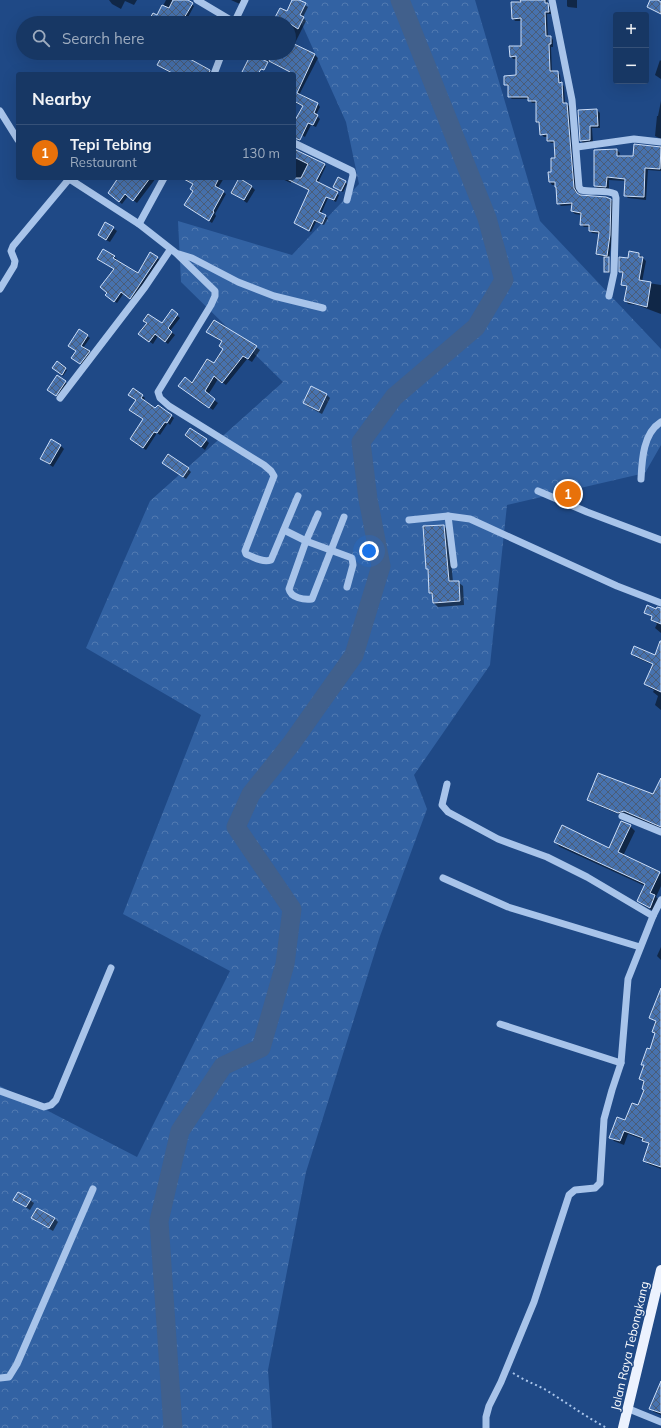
<!DOCTYPE html>
<meta charset="utf-8">
<style>
:root{--surface:#173764;--page:#24426d;--text:#f1f3f6;--muted:#9eacbf;--line:#365178;--accent:#8bbbb9}
body{margin:0;font-family:Mulish,sans-serif;background:var(--page);color:var(--text)}
.controls{position:absolute;right:12px;top:12px;display:grid;overflow:hidden;border-radius:4px;box-shadow:0 4px 16px #0002}
.controls button{width:36px;height:36px;display:grid;place-items:center;padding:0;border:0;border-bottom:1px solid var(--line);background:var(--surface);color:var(--text);font:20px sans-serif}
.you{position:absolute;left:369px;top:551px;width:14px;height:14px;margin:-10px;border:3px solid #fff;border-radius:50%;background:#1a73e8;box-shadow:0 0 0 6px #1a73e833}
.badge{display:grid;place-items:center;width:26px;height:26px;border-radius:50%;background:var(--accent);color:#fff;font-size:13px;font-weight:700}
.pin{position:absolute;translate:-50% -50%;border:2px solid #fff;box-shadow:0 1px 4px #0006}
.list{margin:0;padding:0;list-style:none}
h2{display:flex;justify-content:space-between;align-items:center;height:52px;margin:0;padding:0 16px;font-size:17px}
h2 small{font-size:13px;font-weight:400;color:var(--muted)}
.list li{display:grid;grid-template-columns:26px 1fr auto;gap:12px;align-items:center;box-sizing:border-box;height:56px;padding:0 16px;border-top:1px solid var(--line)}
.list b{display:block;font-size:15px;white-space:nowrap}
.list p{margin:0;font-size:13px;white-space:nowrap;color:var(--muted)}
.list em{font-size:13px;font-style:normal;color:var(--muted)}
.icon{flex:none;width:22px;height:22px;fill:none;stroke:currentColor;stroke-width:2;stroke-linecap:round;stroke-linejoin:round}
.map{position:relative;flex:none;width:661px;height:1428px;overflow:hidden}
.search{position:absolute;background:var(--surface);box-shadow:0 4px 16px #0002;left:16px;top:16px;width:280px;height:44px;display:flex;align-items:center;gap:10px;box-sizing:border-box;padding:0 14px;border-radius:22px;color:var(--muted);font-size:15px}
.panel{position:absolute;background:var(--surface);box-shadow:0 4px 16px #0002;left:16px;top:72px;width:280px;height:108px;border-radius:4px}
.map>svg:first-child{display:block}
.forest{fill:url(#forest-crowns)}
.shadow{fill:#0007}
.lines{fill:none;stroke-linecap:round;stroke-linejoin:round}
.river{stroke:#41608c;stroke-width:19}
.building{fill:url(#building-cross-hatch);stroke:#ccdef8}
.path{stroke:#a8c4ea;stroke-width:2;stroke-dasharray:2 3;stroke-linecap:butt}
.minor{stroke:#a8c4ea;stroke-width:7}
.major{stroke:#ecf2fe;stroke-width:10}
.labels{text-anchor:middle;stroke-width:3;stroke-linejoin:round;paint-order:stroke}
.street-label{font-size:12px;fill:#fff;stroke:#1f4986}
</style>
<div class="map">
<svg width="661" height="1428" viewBox="0 0 661 1428">
<defs>
<pattern id="forest-crowns" width="20" height="18" patternUnits="userSpaceOnUse"><rect width="20" height="18" fill="#3262a3"/><path d="M2 6a3 3 0 1 1 6 0M12 15a3 3 0 1 1 6 0" fill="none" stroke="#517ab1"/></pattern>
<pattern id="building-cross-hatch" width="8" height="8" patternUnits="userSpaceOnUse"><rect width="8" height="8" fill="#4772ae"/><path d="M0 0l8 8M0 8l8-8" fill="none" stroke="#4a5d78"/></pattern>
</defs>
<rect width="100%" height="100%" fill="#1f4986"/>
<polygon class="forest" points="291,0 475,0 540,221 661,349 661,445 645,473 507,505 490,665 414,775 427,809 380,936 306,1172 268,1370 272,1428 0,1428 0,1086 137,1157 230,971 123,914 201,715 86,648 150,501 283,382 181,282 178,221 292,255 359,184 346,122"/>
<g class="shadow">
<polygon points="109,0 137,0 134,5 125,1 121,9 112,4"/>
<polygon points="166,0 185,0 194,6 185,23 155,23 151,20 158,16"/>
<polygon points="231,0 245,0 242,5"/>
<polygon points="293,0 297,0 308,7 303,17 306,21 294,45 315,55 318,58 299,95 318,104 320,107 316,115 320,119 316,127 311,125 305,137 294,131 294,122 304,107 294,102 294,74 290,74 290,72 258,56 255,53 289,53 289,23 274,23 287,12"/>
<polygon points="519,0 547,0 548,5 550,7 551,14 547,14 548,37 551,37 553,40 553,47 551,47 552,72 558,72 560,75 561,84 564,86 565,104 567,104 569,106 573,164 577,193 580,196 610,199 613,201 612,238 609,259 610,273 605,271 605,257 600,256 597,254 600,234 592,233 590,231 590,227 584,227 581,224 582,215 575,214 572,211 573,205 561,206 558,203 557,188 556,185 552,185 550,182 549,173 552,173 556,159 555,143 551,143 548,141 548,137 544,137 541,134 540,124 537,122 537,103 532,103 529,99 512,99 509,97 509,87 505,84 517,76 517,59 513,59 511,56 522,46 522,21 515,21 513,18"/>
<polygon points="567,0 577,0 577,8 568,7 567,6"/>
<polygon points="660,60 661,61 661,79 655,75"/>
<polygon points="175,61 210,71 213,74 169,74 170,73 158,65"/>
<polygon points="661,101 661,139 655,136 657,116 658,116"/>
<polygon points="597,110 600,113 600,128 592,128 593,143 584,144 581,141 579,111"/>
<polygon points="635,145 661,148 661,171 648,170 646,200 628,198 625,195 626,181 609,180 609,189 598,189 595,186 617,150 620,153 619,157 634,157"/>
<polygon points="294,149 326,166 318,183 339,195 336,202 328,198 321,214 328,218 324,225 316,222 311,232 295,223 310,191 291,181 291,183 280,178 294,178"/>
<polygon points="116,178 156,178 137,203 128,196 122,204 109,193 119,179"/>
<polygon points="196,178 224,178 218,188 226,194 215,214 216,216 212,223 186,205 194,191"/>
<polygon points="345,182 347,184 343,192 334,187"/>
<polygon points="251,186 255,190 247,203 232,193"/>
<polygon points="113,228 117,231 110,242 102,238"/>
<polygon points="103,250 114,257 117,259 116,261 138,274 150,253 160,260 133,300 124,293 117,303 109,297 108,293 115,270 98,259"/>
<polygon points="639,254 646,261 642,282 661,285 661,314 637,305 628,304 625,300 627,288 622,285 624,275 620,271 628,259"/>
<polygon points="172,311 180,318 170,331 175,335 168,344 158,336 153,344 143,337 147,324 145,321 162,324"/>
<polygon points="208,332 256,347 260,350 252,362 247,359 226,385 218,379 208,395 218,403 213,410 183,389 193,384 214,365 224,350 222,342"/>
<polygon points="87,336 90,338 83,348 91,354 83,365 72,358"/>
<polygon points="57,363 67,370 63,376 53,368"/>
<polygon points="57,377 69,385 59,398 52,393"/>
<polygon points="312,388 327,395 330,398 322,414 307,406 304,403"/>
<polygon points="133,390 145,398 143,401 155,410 158,406 174,418 170,425 168,423 160,435 157,433 146,450 133,441 144,420 133,412 137,401"/>
<polygon points="186,435 206,440 209,443 205,450"/>
<polygon points="60,445 64,449 53,467 41,459"/>
<polygon points="167,466 188,469 191,472 186,479"/>
<polygon points="444,526 448,530 453,582 458,582 463,586 464,605 438,607 433,602 433,596 430,593 429,571 427,569"/>
<polygon points="645,612 661,612 661,633 655,628 657,624 652,620 653,618"/>
<polygon points="661,642 661,710 655,705 658,696 653,692 654,690 648,687 645,684 653,665 635,657 632,654 655,657"/>
<polygon points="661,783 661,828 628,815 623,816 592,803 589,799 654,796"/>
<polygon points="630,826 635,831 623,856 661,874 661,886 656,897 660,901 655,912 643,905 638,900 645,886 560,847 555,842 609,849"/>
<polygon points="661,947 661,960 657,956"/>
<polygon points="661,990 661,1169 648,1164 644,1160 650,1145 644,1140 628,1134 624,1145 614,1141 610,1137 639,1106 644,1091 643,1089 644,1083 640,1079 644,1066 642,1064 650,1050 656,1034 653,1031 657,1023 650,1017"/>
<polygon points="15,1200 30,1200 34,1203 30,1210"/>
<polygon points="32,1218 55,1219 58,1222 53,1231 36,1221"/>
<polygon points="661,1396 661,1415 654,1412 650,1408"/>
</g>
<g class="lines">
<polyline class="river" points="173,1428 159,1221 180,1131 223,1066 261,1048 285,964 292,909 236,827 251,794 291,744 354,655 381,566 368,499 361,442 394,397 476,327 504,280 487,218 400,0"/>
</g>
<g class="building">
<polygon points="173,0 188,0 193,3 181,23 153,23 153,22 149,20 153,13 157,15 162,5 169,8"/>
<polygon points="292,0 299,0 306,3 300,15 304,17 298,29 289,23 272,23 280,8 287,11"/>
<polygon points="520,0 545,0 545,3 548,3 549,12 545,12 546,36 551,36 551,44 549,44 550,71 558,71 559,83 562,82 563,103 567,103 574,188 577,193 580,195 606,197 611,199 610,235 607,256 596,254 599,232 589,231 589,225 580,225 581,213 571,211 572,203 557,204 556,187 555,187 555,182 549,182 548,172 551,172 551,158 555,158 554,141 547,141 547,134 540,135 539,122 536,122 536,101 528,101 528,97 508,97 508,85 504,85 504,76 516,75 516,56 510,57 509,46 521,46 521,18 512,19 511,2 521,2"/>
<polygon points="650,0 658,0 661,2 661,14 647,7"/>
<polygon points="292,43 315,54 297,93 318,103 314,113 318,115 313,125 308,123 300,140 294,138 294,122 303,106 294,101 294,74 289,74 290,72 269,61 272,53 289,53 289,48"/>
<polygon points="179,53 210,70 209,74 174,74 157,65 163,54 175,60"/>
<polygon points="251,54 268,62 264,70 261,69 258,74 246,74 242,72"/>
<polygon points="597,109 598,126 590,126 590,140 580,141 578,110"/>
<polygon points="634,144 661,147 660,169 645,168 644,197 624,196 625,179 607,177 606,187 594,186 594,150 617,149 617,156 633,156"/>
<polygon points="294,149 325,164 316,181 338,192 334,200 326,197 319,212 326,215 322,224 314,220 309,231 294,223 309,190 285,178 301,178 308,164 294,157"/>
<polygon points="338,177 346,181 341,191 333,187"/>
<polygon points="118,178 150,178 133,201 125,194 119,202 108,193"/>
<polygon points="182,178 219,178 215,186 224,191 213,211 214,212 209,221 184,205 193,191 190,189 193,184"/>
<polygon points="239,178 252,186 244,200 231,193"/>
<polygon points="105,222 114,227 106,240 98,235"/>
<polygon points="103,249 115,256 113,258 138,273 150,252 158,257 130,299 121,292 114,302 105,295 107,293 100,287 114,269 97,259"/>
<polygon points="629,251 639,253 639,257 643,257 639,280 651,282 647,307 624,301 627,286 621,285 623,272 619,272 619,257 628,258"/>
<rect x="604" y="257" width="5" height="15"/>
<polygon points="172,309 178,314 168,328 172,332 165,342 155,334 149,342 138,334 147,323 143,321 148,314 162,323"/>
<polygon points="214,320 257,346 248,359 243,356 222,383 214,376 205,391 215,399 209,408 178,386 185,377 192,383 207,359 214,363 223,349 219,346 222,341 206,332"/>
<polygon points="79,329 88,335 81,346 90,351 80,364 71,358 76,351 68,346"/>
<polygon points="57,361 66,368 62,375 52,368"/>
<polygon points="57,375 66,381 56,396 47,390"/>
<polygon points="311,386 327,394 319,411 303,403"/>
<polygon points="133,388 143,395 141,398 155,408 158,405 172,415 167,423 165,422 157,433 154,432 143,448 130,439 143,419 129,410 136,400 128,395"/>
<polygon points="190,428 207,439 201,447 185,435"/>
<polygon points="51,439 61,445 50,464 40,459"/>
<polygon points="168,454 189,468 183,477 162,463"/>
<polygon points="444,525 449,581 459,581 460,601 433,603 432,593 429,593 428,569 426,569 423,526"/>
<polygon points="647,605 656,609 657,607 661,608 661,624 651,620 652,616 644,613"/>
<polygon points="660,641 661,641 661,692 644,684 653,664 631,654 634,646 655,655"/>
<polygon points="598,773 653,794 661,778 661,827 624,811 618,813 587,800"/>
<polygon points="621,821 631,825 618,852 660,872 650,893 655,895 650,908 637,901 645,884 554,842 562,825 609,848"/>
<polygon points="661,988 661,1167 643,1161 649,1143 642,1141 643,1138 624,1131 620,1141 609,1138 617,1117 625,1120 632,1103 638,1105 644,1090 642,1089 644,1081 639,1079 644,1065 641,1065 647,1048 650,1049 655,1033 652,1032 656,1021 649,1018"/>
<polygon points="18,1192 31,1199 26,1207 13,1200"/>
<polygon points="37,1208 55,1218 49,1228 31,1218"/>
<polygon points="661,1381 661,1413 649,1409"/>
</g>
<g class="lines">
<path class="path" d="M513 1373C523 1380 535 1384 546 1390 567 1403 586 1417 607 1428"/>
<g class="minor">
<polyline points="197,0 234,22"/>
<path d="M552 0 572 100 579 187 581 190C592 193 605 189 615 194L616 198 614 273 609 296"/>
<polyline points="234,23 245,0"/>
<polyline points="214,74 222,53"/>
<polyline points="0,111 18,140"/>
<polyline points="294,143 352,171 353,175 347,200"/>
<polyline points="577,147 634,139 661,142"/>
<path d="M68 178 139 224 176 253 215 291V296L211 305 158 392 160 398 169 406 264 465 271 471 274 476 245 551 246 554C253 557 263 563 271 560L298 496"/>
<polyline points="139,224 164,178"/>
<polyline points="179,254 192,258 238,282 274,296 323,308"/>
<polyline points="0,289 14,266 15,261 11,251 13,246 69,179"/>
<polyline points="60,398 145,287 170,250"/>
<path d="M641 479C642 460 643 433 661 422"/>
<polyline points="538,491 587,512 661,540"/>
<path d="M318 514 306 541 289 589C291 598 304 600 312 599L344 517"/>
<polyline points="448,516 454,565"/>
<polyline points="409,520 448,516 470,519 617,586 661,603"/>
<polyline points="284,530 306,541 352,558 353,565 347,587"/>
<polyline points="447,784 442,805 448,812 498,839 547,857 587,877 653,916"/>
<polyline points="622,816 661,832"/>
<polyline points="443,878 508,907 640,947"/>
<polyline points="500,1024 621,1063"/>
<polyline points="0,1091 44,1107 51,1105 56,1100 111,968"/>
<polyline points="0,1378 9,1377 17,1364 93,1189"/>
<polyline points="629,1409 661,1422"/>
<polyline points="486,1428 486,1417 489,1406 501,1382 534,1302 569,1195 575,1190 595,1188 600,1183 604,1119 612,1090 621,1063 628,979 653,916 661,900"/>
</g>
<polyline class="major" points="623,1428 661,1270"/>
</g>
<g class="labels">
<g class="street-label">
<text transform="translate(630 1346) rotate(-77)" y="4">Jalan Raya Tebongkang</text>
</g>
</g>
</svg>
<div class="controls">
<button>+</button>
<button>−</button>
</div>
<div class="you"></div>
<div class="pin badge" style="left:568px;top:494px;background:#e8710a">1</div>
<div class="search"><svg class="icon" aria-label="search" viewBox="0 0 24 24"><circle cx="10" cy="10" r="6"/><path d="M15 15l6 6"/></svg>Search here</div>
<section class="panel">
<h2>Nearby<small></small></h2>
<ul class="list">
<li><span class="badge" style="background:#e8710a">1</span><div><b>Tepi Tebing</b><p>Restaurant</p></div><em>130 m</em></li>
</ul>
</section>
</div>
